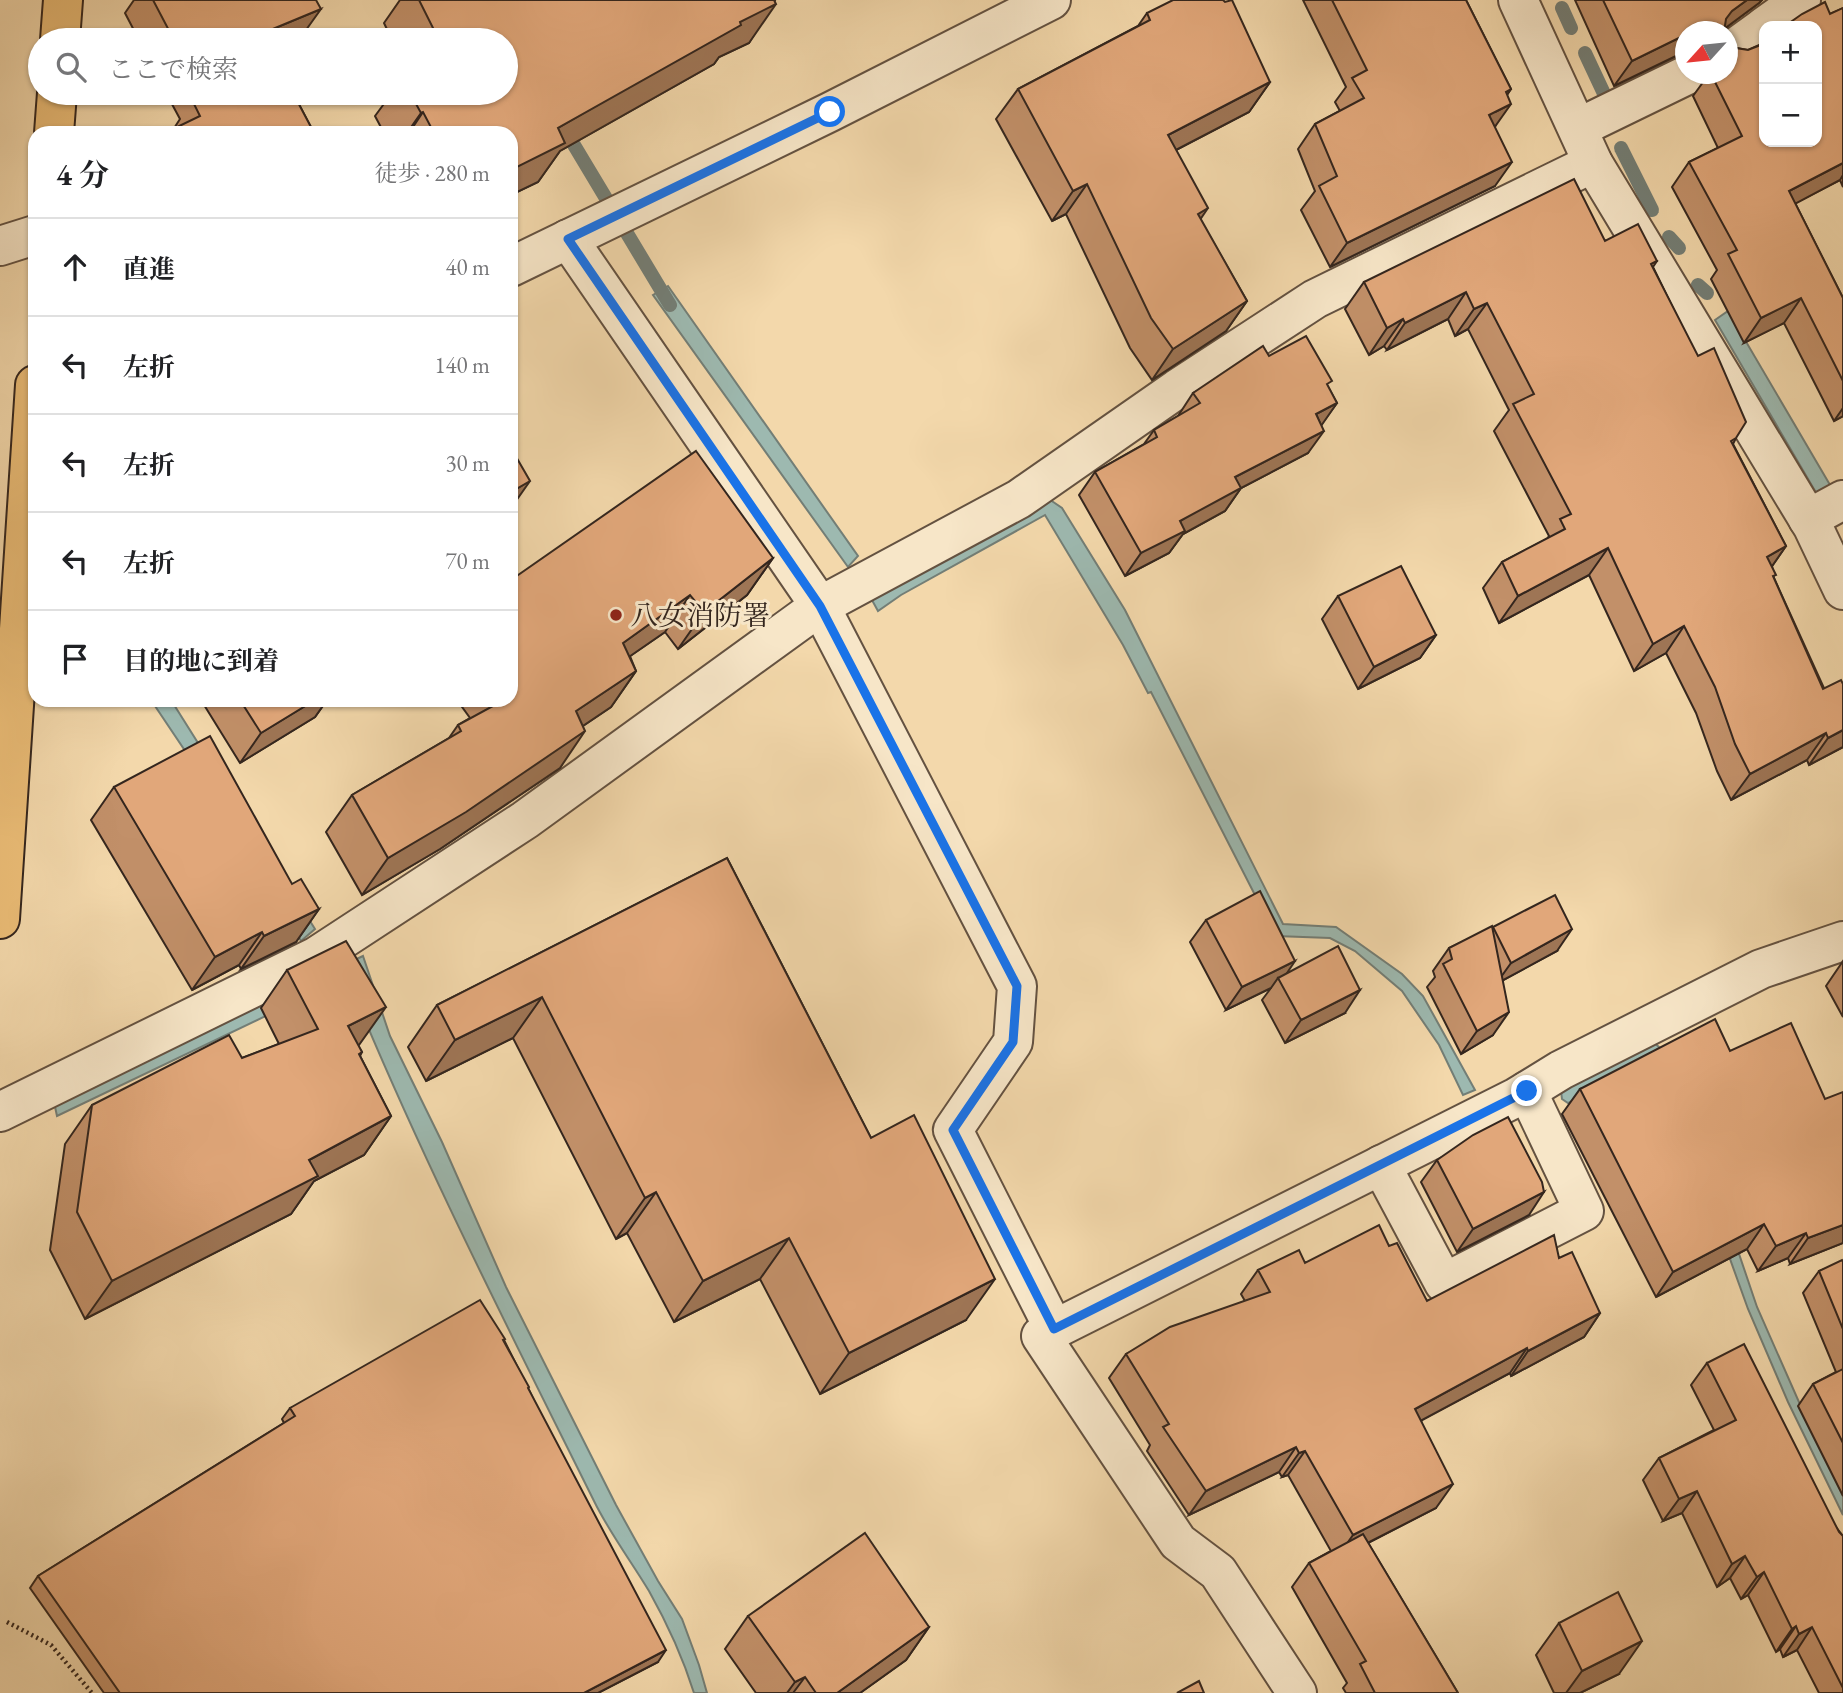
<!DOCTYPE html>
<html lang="ja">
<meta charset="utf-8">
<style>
:root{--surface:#fff;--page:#f2f2f2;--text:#202124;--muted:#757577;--line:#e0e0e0}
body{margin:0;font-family:"EB Garamond","Noto Serif JP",serif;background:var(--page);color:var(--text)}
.controls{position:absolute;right:21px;top:21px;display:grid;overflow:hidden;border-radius:14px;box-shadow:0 2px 5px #0004}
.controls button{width:63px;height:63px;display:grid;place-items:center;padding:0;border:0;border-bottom:2px solid var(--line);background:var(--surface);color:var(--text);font:35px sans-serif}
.compass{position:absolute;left:1675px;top:21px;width:63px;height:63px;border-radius:50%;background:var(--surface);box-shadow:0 2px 5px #0004;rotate:243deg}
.stop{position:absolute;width:21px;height:21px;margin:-16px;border:5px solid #1a73e8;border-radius:50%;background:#fff}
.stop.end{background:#1a73e8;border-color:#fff;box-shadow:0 2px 7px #0008}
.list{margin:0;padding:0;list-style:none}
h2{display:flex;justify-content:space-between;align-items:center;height:91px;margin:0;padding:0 28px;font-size:30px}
h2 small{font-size:23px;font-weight:400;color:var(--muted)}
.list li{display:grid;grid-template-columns:46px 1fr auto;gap:21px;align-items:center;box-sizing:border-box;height:98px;padding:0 28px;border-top:2px solid var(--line)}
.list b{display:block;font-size:26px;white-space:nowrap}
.list em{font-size:23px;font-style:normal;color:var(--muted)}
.icon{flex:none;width:38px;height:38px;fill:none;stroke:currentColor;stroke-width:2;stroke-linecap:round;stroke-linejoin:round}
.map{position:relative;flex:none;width:1843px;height:1693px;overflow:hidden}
.search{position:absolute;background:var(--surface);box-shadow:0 2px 5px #0004;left:28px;top:28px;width:490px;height:77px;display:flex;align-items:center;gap:18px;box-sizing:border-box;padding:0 24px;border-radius:38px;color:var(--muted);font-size:26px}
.panel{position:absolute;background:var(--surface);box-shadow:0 2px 5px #0004;left:28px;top:126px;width:490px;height:581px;border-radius:21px}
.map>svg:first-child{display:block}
.water{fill:#9db9b0;stroke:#737e76;stroke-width:2}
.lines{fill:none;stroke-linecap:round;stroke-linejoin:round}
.stream{stroke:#737e76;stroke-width:14}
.minor-casing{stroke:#645241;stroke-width:42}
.highway-casing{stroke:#34261e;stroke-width:42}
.path{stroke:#34261e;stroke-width:4.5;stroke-dasharray:2 3.5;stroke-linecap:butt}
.minor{stroke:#f7e6c8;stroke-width:38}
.highway{stroke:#eabc76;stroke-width:38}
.wall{fill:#c29069;stroke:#34261e;stroke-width:2}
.shaded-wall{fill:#9e7555;stroke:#34261e;stroke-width:2}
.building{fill:#e1a77a;stroke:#34261e;stroke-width:2}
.route{stroke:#1a73e8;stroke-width:9}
.poi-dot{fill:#8f2418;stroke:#f7e6c8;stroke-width:2.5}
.labels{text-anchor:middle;stroke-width:6;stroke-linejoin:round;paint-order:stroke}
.poi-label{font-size:28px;fill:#34261e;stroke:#f7e6c8;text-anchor:start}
</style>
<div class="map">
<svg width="1843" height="1693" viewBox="0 0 1843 1693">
<rect width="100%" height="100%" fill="#f3d8ab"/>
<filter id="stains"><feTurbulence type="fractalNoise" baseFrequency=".00286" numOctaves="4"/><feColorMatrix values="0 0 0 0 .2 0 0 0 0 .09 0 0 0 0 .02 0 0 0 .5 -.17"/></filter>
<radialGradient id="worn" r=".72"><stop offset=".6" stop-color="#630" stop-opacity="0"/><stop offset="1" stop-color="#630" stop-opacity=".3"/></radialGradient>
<g class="water">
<polygon points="668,286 858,556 848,567 653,295"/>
<polygon points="1728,311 1833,490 1818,496 1715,320"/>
<polygon points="1040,493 1062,508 1125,610 1283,924 1336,927 1402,974 1423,996 1475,1090 1463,1095 1439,1045 1402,991 1355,951 1330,938 1276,936 1151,692 1148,693 1123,645 1045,515 901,595 878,611 867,591"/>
<polygon points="151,700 171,700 315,929 301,941 210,788"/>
<path d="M363 956 390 1036 442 1142 506 1287 616 1505 658 1581 682 1619 699 1665 707 1693H694C683 1658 667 1623 649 1591 631 1561 609 1532 594 1501 508 1328 420 1156 347 977L57 1116 54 1102Z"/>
<polygon points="1652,1041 1673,1059 1757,1307 1806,1418 1843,1492 1843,1515 1788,1402 1748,1309 1698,1170 1642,1062 1568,1103 1562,1099 1561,1091"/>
</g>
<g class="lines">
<g class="stream">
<polyline points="1562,8 1571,28"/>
<polyline points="1585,53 1607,100"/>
<polyline points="574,145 670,305"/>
<polyline points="1621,148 1652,210"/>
<polyline points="1669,237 1679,248"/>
<polyline points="1698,285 1707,293"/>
</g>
<defs>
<g id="minor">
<polyline points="1518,0 1593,163 1813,527 1843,590"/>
<polyline points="1765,26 1801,0"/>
<polyline points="1728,53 1764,27"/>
<polyline points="1578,128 1689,74"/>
<polyline points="568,239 820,606 1017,986 1013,1042 953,1130 1054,1329"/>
<polyline points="0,246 35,235"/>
<polyline points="511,267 830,112 1051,0"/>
<polyline points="1808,519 1843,500"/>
<polyline points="0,1112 317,956 525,820 820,606 1019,499 1177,389 1315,299 1593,163"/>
<polyline points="1381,1165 1444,1283 1584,1211 1527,1091"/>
<polyline points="1297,1693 1218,1572 1178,1542 1041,1336 1517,1097 1561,1070 1761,969 1843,941"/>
</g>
<g id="highway">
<polyline points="60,40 63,0"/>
<polyline points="54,133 57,93"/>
<polyline points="0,919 35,385"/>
</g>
</defs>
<use href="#minor" class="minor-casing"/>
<use href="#highway" class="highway-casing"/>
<polyline class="path" points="7,1622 51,1645 92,1693"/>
<use href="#minor" class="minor"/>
<use href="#highway" class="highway"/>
</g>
<g class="wall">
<polygon points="134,0 316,0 301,37 293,40 139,40 125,13"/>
<polygon points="400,0 775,0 749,43 719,57 714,64 560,151 538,182 511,195 511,133 384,133 375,116 392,93 506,93 506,40 392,40 384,23"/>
<polygon points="1303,0 1466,0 1511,89 1507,95 1495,127 1495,186 1330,267 1301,210 1315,191 1298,149 1315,124 1340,111 1335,102 1346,87"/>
<polygon points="1575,0 1762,0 1759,3 1724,29 1724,32 1685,32 1680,54 1614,86"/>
<polygon points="1843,8 1843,187 1840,180 1795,203 1843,298 1843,416 1834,421 1784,323 1744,343 1711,279 1717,270 1672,187 1689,162 1718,148 1693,96 1709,74 1727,74 1736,48 1748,50"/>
<polygon points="1147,13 1270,82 1249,112 1176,150 1200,219 1247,301 1226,331 1152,380 1130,348 1066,214 1052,221 996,119 1018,89 1138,26"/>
<polygon points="166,93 293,93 312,129 309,133 171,133 180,119"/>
<polygon points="1605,241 1657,261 1653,267 1736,438 1733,444 1786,546 1772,566 1774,578 1843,730 1843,747 1809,765 1807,760 1731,800 1717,771 1696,713 1666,653 1634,671 1589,575 1499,623 1483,588 1502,562 1547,539 1549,536 1494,431 1509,410 1468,329 1455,336 1448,319 1387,350 1384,346 1369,355 1345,309 1364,282"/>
<polygon points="1269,356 1328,387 1337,403 1321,425 1308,453 1241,488 1225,511 1183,534 1169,553 1125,576 1079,495 1095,472 1144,444 1154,430 1178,416 1193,393"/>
<polygon points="773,558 747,595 678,649 665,632 630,656 636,671 611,707 583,726 560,768 440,849 362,895 326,832 352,795 449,738 458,725 470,718 457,700 511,700 511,580"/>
<polygon points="1338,596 1436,635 1420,658 1358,689 1322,619"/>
<polygon points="201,700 327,700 315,717 240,763"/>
<polygon points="114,787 292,884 319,909 296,942 241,969 239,965 192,990 91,820"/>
<polygon points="727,858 871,1138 966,1320 820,1394 760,1279 674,1322 627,1233 616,1239 513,1038 426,1081 408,1047 437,1005"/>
<polygon points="1206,920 1287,973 1345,1013 1285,1043 1262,1000 1271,988 1226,1010 1190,942"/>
<polygon points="1493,927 1557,951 1503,980 1493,1035 1461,1054 1427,987 1435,977 1433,971 1449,948"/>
<polygon points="1843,961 1843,1017 1826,986"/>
<polygon points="287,970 358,1046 362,1052 360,1056 391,1116 364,1155 314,1181 291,1214 85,1319 50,1250 65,1144 92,1105 242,1058 279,1044 261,1008"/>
<polygon points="1730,1051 1843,1243 1790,1264 1788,1258 1758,1271 1747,1249 1656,1297 1562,1114 1580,1089"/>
<polygon points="1437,1160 1529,1215 1457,1252 1421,1182"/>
<polygon points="1389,1246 1427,1301 1559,1258 1600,1313 1584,1337 1511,1376 1510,1373 1421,1420 1436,1508 1368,1543 1458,1693 1346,1693 1343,1688 1347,1683 1292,1587 1309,1563 1331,1551 1288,1475 1282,1477 1279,1472 1189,1515 1147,1451 1150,1445 1109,1378 1126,1354 1245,1301 1241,1294 1258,1270 1305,1263"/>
<polygon points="1843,1262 1843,1496 1798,1406 1813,1384 1836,1372 1803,1293 1819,1271"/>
<polygon points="504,1340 528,1388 658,1662 598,1693 104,1693 30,1588 38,1576 284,1423 282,1419 290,1408"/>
<polygon points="1707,1363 1843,1536 1843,1693 1819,1693 1797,1650 1783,1657 1780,1649 1776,1652 1748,1595 1741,1599 1730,1578 1717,1587 1682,1513 1663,1521 1643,1480 1659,1458 1714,1430 1691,1385"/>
<polygon points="748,1616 929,1627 906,1660 860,1693 756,1693 725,1649"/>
<polygon points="1559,1623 1619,1674 1580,1693 1554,1693 1536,1655"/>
</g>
<g class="shaded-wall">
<polygon points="760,0 775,0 770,7 776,4 749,43 719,57 714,64 560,151 538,182 511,195 511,170 558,128 740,22"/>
<polygon points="1747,0 1762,0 1759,3 1720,32 1693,32 1732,11"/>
<polygon points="321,9 301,37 293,40 258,40 263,33"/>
<polygon points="1685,35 1685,53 1680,54 1614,86 1632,61"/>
<polygon points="1270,82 1249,112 1147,165 1168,135"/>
<polygon points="1511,89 1495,112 1511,104 1494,128 1472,140 1506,92"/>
<polygon points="423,112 409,133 407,133 421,113"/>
<polygon points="1512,162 1495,186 1330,267 1347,243"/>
<polygon points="1843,163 1843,175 1840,180 1772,216 1789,191"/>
<polygon points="1087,184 1066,214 1052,221 1073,191"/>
<polygon points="1208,208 1187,239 1198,214"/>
<polygon points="1466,292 1448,319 1387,350 1405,323"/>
<polygon points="1801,298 1784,323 1744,343 1761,318"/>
<polygon points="1247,301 1226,331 1152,380 1173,349"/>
<polygon points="1487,303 1468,329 1455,336 1474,309"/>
<polygon points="1403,319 1384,346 1369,355 1387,328"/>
<polygon points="1337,403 1321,426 1316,414"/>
<polygon points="1843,408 1843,416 1834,421"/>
<polygon points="1324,431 1308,453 1241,488 1225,511 1183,534 1169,553 1125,576 1141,553 1235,477"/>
<polygon points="530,481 511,508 511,492"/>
<polygon points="1786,546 1768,572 1767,557"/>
<polygon points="1608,548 1589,575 1499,623 1518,596"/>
<polygon points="773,558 747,595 678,649 704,612"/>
<polygon points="690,595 665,632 597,679 623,643"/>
<polygon points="1684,626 1666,653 1634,671 1653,644"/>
<polygon points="1436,635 1420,658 1358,689 1374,667"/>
<polygon points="636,671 611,707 550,748 576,711"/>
<polygon points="315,700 327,700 315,717 240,763 261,733"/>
<polygon points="1843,730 1843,747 1809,765 1828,738"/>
<polygon points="585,731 560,768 440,849 362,895 388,858"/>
<polygon points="1826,733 1807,760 1731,800 1750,774"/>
<polygon points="319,909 296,942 241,969 264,936"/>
<polygon points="1572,929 1557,951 1496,984 1511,963"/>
<polygon points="262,932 239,965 192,990 215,957"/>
<polygon points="1295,961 1281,982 1278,978 1271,988 1226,1010 1242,987"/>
<polygon points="1360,990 1345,1013 1285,1043 1301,1020"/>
<polygon points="542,997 513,1038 426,1081 455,1040"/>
<polygon points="386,1007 359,1045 322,1064 348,1026"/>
<polygon points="1509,1012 1493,1035 1461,1054 1477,1031"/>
<polygon points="391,1116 364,1155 314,1181 291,1214 85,1319 112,1281 309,1160"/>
<polygon points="656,1192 627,1233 616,1239 645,1198"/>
<polygon points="1544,1192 1529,1215 1457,1252 1473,1229"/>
<polygon points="1764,1224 1747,1249 1656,1297 1673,1272"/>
<polygon points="1843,1225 1843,1243 1790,1264 1808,1238"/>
<polygon points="1806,1233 1788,1258 1758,1271 1776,1246"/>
<polygon points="789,1238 760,1279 674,1322 703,1281"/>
<polygon points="995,1279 966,1320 820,1394 849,1353"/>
<polygon points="1600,1313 1584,1337 1511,1376 1528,1351"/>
<polygon points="1527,1348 1510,1373 1398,1433 1415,1409"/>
<polygon points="1296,1447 1279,1472 1189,1515 1206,1491"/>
<polygon points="1305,1451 1288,1475 1282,1477 1299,1453"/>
<polygon points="1453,1484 1436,1508 1336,1559 1353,1535"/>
<polygon points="1697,1491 1682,1513 1663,1521 1679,1499"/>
<polygon points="1745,1556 1730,1578 1717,1587 1732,1564"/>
<polygon points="1764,1572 1748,1595 1741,1599 1757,1577"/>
<polygon points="1796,1626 1780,1649 1776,1652 1792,1629"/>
<polygon points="929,1627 906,1660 860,1693 837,1693"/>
<polygon points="1812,1627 1797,1650 1783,1657 1799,1634"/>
<polygon points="1642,1641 1619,1674 1580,1693 1566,1693 1582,1671"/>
<polygon points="666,1650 658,1662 598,1693 584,1693"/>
<polygon points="805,1677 793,1693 787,1693 795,1682"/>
</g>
<g class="building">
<polygon points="153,0 316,0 321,9 263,33 267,40 174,40"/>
<polygon points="419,0 774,0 776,4 740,22 741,25 558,128 565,143 511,170 511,133 434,133 423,112 421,113 410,93 506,93 506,40 439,40"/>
<polygon points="1173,0 1223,0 1225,2 1232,0 1270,82 1168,135 1208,208 1198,214 1247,301 1173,349 1151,318 1087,184 1073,191 1018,89 1150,20 1147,13"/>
<polygon points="1332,0 1466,0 1511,89 1506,92 1511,104 1489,115 1512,162 1347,243 1319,186 1337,176 1315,124 1364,98 1352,78 1367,70"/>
<polygon points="1603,0 1747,0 1732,11 1726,19 1724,32 1718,32 1707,28 1693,32 1685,32 1685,35 1632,61"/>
<polygon points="1825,2 1830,14 1843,8 1843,163 1789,191 1843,298 1843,381 1801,298 1761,318 1728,254 1737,250 1689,162 1742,136 1711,74 1727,74 1727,41 1736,48 1748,50 1758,46 1764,42 1764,142 1817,142 1817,26 1785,26 1802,14"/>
<polygon points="201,93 293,93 312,129 305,133 175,133 173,129 200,116 193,102 203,96"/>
<polygon points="1574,179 1605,241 1638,224 1657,261 1651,264 1698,356 1714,348 1746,422 1736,438 1731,441 1786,546 1767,557 1776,575 1773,576 1823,689 1841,680 1843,684 1843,730 1828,738 1826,733 1750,774 1735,744 1715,687 1684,626 1653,644 1608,548 1518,596 1502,562 1565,529 1560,519 1571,514 1513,404 1534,394 1487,303 1474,309 1466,292 1405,323 1403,319 1387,328 1364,282"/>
<polygon points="1306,336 1332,381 1327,384 1337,403 1316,414 1324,431 1235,477 1241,488 1180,521 1185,531 1141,553 1095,472 1157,437 1154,430 1200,403 1193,393 1263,346 1269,356"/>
<polygon points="511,448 530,481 511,492"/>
<polygon points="696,451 773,558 704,612 690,595 623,643 636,671 576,711 585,731 466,812 388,858 352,795 461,731 458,725 493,706 492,703 497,700 511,700 511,580"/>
<polygon points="1401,566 1436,635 1374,667 1338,596"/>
<polygon points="240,700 315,700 261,733"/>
<polygon points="210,736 292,884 301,879 319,909 264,936 262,932 215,957 114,787"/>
<polygon points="727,858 871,1138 914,1115 995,1279 849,1353 789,1238 703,1281 656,1192 645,1198 542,997 455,1040 437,1005"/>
<polygon points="1260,891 1295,961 1242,987 1206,920"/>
<polygon points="1555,895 1572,929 1511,963 1493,927"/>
<polygon points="1492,926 1509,1012 1477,1031 1443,964 1452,959 1449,948"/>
<polygon points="346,941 386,1007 348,1026 362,1052 359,1054 391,1116 309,1160 318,1176 112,1281 77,1212 92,1105 229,1035 242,1058 318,1029 287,970"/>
<polygon points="1338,946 1360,990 1301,1020 1278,978"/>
<polygon points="1715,1019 1730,1051 1791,1023 1825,1099 1843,1092 1843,1225 1808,1238 1806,1233 1776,1246 1764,1224 1673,1272 1580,1089"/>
<polygon points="1508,1117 1542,1182 1544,1192 1473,1229 1437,1160 1473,1135"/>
<polygon points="1379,1225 1389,1246 1397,1243 1427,1301 1554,1235 1559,1258 1572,1252 1600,1313 1528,1351 1527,1348 1415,1409 1453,1484 1353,1535 1305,1451 1299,1453 1296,1447 1206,1491 1163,1427 1169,1424 1126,1354 1170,1327 1270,1292 1258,1270 1299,1250 1305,1263"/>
<polygon points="1842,1260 1843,1262 1843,1329 1819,1271"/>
<polygon points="480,1300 505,1339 503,1340 529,1387 528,1388 666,1650 584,1693 120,1693 38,1576 295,1416 290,1408"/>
<polygon points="1744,1344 1839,1532 1843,1536 1843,1688 1812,1627 1799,1634 1796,1626 1792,1629 1764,1572 1757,1577 1745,1556 1732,1564 1697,1491 1679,1499 1659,1458 1736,1420 1707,1363"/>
<polygon points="1843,1369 1843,1443 1813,1384"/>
<polygon points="865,1533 929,1627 837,1693 816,1693 805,1677 795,1682 748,1616"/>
<polygon points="1363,1534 1458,1693 1375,1693 1360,1664 1366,1661 1309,1563"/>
<polygon points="1618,1592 1642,1641 1582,1671 1559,1623"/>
<polygon points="1199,1681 1204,1693 1177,1693"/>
</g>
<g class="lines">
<polyline class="route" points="830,112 568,239 820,606 1017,986 1013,1042 953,1130 1054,1329 1527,1091"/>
</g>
<circle class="poi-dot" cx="616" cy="615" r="7"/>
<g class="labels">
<g class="poi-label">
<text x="630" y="625">八女消防署</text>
</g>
</g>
<rect width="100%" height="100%" filter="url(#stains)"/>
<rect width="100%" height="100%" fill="url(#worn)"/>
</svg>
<div class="controls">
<button>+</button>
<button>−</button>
</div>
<svg class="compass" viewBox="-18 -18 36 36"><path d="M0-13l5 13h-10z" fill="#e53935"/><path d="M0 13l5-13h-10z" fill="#757577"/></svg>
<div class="stop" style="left:830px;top:112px"></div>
<div class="stop end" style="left:1527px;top:1091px"></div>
<div class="search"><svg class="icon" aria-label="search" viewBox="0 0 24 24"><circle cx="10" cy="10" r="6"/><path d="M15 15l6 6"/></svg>ここで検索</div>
<section class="panel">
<h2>4 分<small>徒歩 · 280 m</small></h2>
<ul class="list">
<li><svg class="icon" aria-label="ahead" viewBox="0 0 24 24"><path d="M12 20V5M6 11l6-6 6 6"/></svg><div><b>直進</b></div><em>40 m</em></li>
<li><svg class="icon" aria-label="left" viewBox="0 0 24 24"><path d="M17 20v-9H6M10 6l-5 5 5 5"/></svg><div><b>左折</b></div><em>140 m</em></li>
<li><svg class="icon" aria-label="left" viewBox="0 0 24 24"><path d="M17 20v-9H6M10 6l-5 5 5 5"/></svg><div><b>左折</b></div><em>30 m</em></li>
<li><svg class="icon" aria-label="left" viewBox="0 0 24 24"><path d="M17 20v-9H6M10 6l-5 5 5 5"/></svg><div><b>左折</b></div><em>70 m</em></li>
<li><svg class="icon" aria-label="arrive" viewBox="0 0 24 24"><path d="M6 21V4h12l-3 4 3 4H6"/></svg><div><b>目的地に到着</b></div></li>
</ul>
</section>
</div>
